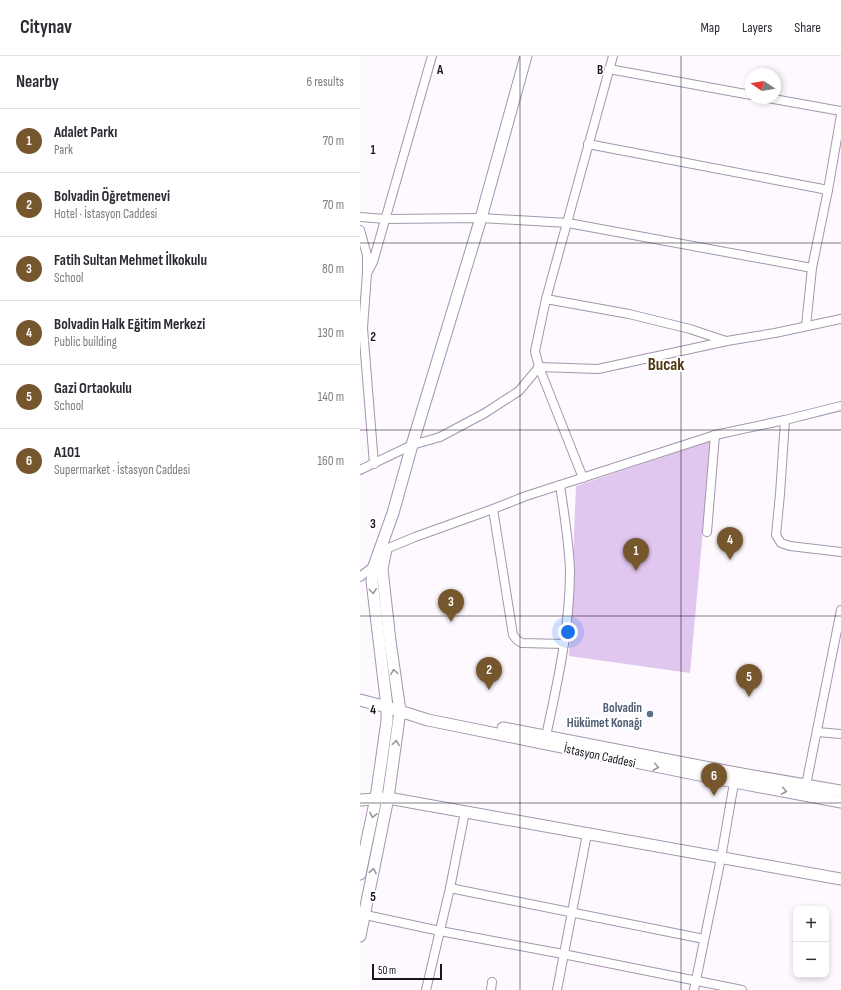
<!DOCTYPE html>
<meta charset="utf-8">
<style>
:root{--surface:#fff;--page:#f7f7f7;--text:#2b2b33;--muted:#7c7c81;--line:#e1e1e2;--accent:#76562c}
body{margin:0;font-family:"Sofia Sans Condensed",sans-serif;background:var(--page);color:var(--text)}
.controls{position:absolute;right:12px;bottom:12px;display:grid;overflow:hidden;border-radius:8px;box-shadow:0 2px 6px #0003}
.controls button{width:36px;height:36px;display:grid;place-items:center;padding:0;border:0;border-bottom:1px solid var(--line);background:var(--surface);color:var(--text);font:20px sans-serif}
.compass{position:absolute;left:385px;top:12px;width:36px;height:36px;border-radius:50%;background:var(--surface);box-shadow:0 2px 6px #0003;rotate:282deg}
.scale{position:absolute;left:12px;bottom:10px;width:70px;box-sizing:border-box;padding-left:4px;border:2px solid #1c161f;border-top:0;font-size:11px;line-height:14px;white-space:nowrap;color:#1c161f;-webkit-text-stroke:3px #fff;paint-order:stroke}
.you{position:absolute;left:208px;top:576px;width:14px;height:14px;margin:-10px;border:3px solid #fff;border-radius:50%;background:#1a73e8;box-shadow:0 0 0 6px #1a73e833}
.badge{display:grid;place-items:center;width:26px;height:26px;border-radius:50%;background:var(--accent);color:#fff;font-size:13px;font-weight:700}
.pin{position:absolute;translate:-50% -33px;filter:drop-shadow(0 1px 2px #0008)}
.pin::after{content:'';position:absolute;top:21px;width:14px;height:12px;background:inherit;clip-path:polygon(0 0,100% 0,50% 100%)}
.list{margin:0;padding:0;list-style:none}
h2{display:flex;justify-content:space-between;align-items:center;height:52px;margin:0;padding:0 16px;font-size:17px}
h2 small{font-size:13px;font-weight:400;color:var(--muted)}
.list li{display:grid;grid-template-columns:26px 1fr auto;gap:12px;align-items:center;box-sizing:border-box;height:64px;padding:0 16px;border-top:1px solid var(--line)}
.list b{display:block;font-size:15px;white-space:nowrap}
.list p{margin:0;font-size:13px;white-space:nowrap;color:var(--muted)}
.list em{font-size:13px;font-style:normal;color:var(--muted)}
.map{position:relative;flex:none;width:481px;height:934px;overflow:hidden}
header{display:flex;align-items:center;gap:24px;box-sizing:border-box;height:56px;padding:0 20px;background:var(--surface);border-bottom:1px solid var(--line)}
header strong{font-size:19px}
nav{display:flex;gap:22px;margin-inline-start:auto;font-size:14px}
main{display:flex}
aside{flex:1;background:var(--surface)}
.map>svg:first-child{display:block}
.green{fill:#e1c6ef}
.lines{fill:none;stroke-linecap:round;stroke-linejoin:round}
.street-casing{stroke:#a595ad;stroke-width:10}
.secondary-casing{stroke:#a595ad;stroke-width:13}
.street{stroke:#fff;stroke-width:8}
.secondary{stroke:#fff;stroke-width:11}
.oneway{stroke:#99969a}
.grid{fill:none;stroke:#1c161f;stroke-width:1;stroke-opacity:0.55}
.service-dot{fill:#5c6f8a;stroke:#fff;stroke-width:1.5}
.labels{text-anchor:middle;stroke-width:4;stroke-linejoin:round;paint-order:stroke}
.service-label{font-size:13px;font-weight:bold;fill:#4e5e75;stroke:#fff;text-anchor:end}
.street-label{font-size:13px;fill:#1c161f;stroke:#fff}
.district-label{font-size:17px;font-weight:bold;fill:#503715;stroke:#fff}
.grid-label{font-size:13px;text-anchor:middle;font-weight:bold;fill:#1c161f;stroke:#fff;stroke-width:4;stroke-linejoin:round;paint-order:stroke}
</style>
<header>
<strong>Citynav</strong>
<nav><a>Map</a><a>Layers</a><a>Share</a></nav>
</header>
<main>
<aside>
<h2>Nearby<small>6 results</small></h2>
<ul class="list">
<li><span class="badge">1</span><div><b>Adalet Parkı</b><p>Park</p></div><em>70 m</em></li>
<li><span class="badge">2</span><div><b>Bolvadin Öğretmenevi</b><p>Hotel · İstasyon Caddesi</p></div><em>70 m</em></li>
<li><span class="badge">3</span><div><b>Fatih Sultan Mehmet İlkokulu</b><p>School</p></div><em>80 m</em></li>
<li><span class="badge">4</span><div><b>Bolvadin Halk Eğitim Merkezi</b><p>Public building</p></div><em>130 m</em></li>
<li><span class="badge">5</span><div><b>Gazi Ortaokulu</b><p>School</p></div><em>140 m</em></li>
<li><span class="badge">6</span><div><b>A101</b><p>Supermarket · İstasyon Caddesi</p></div><em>160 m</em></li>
</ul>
</aside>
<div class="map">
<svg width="481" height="934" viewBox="0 0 481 934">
<rect width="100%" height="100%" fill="#fdf9ff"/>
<polygon class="green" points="351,385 330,617 209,600 216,430"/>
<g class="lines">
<defs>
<g id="street">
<polyline points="249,13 391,39"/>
<polyline points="408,42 481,55"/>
<polyline points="228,88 468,134"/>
<polyline points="0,161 26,163 121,162 208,167 452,212"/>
<polyline points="0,174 7,199 7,216"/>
<polyline points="186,243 269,258 330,273 366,285"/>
<polyline points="446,270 452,212 468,134 481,59"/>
<polyline points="425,364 420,438 416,479 421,487 430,490 481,496"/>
<polyline points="14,408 3,272 7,217 13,206 72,0"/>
<polyline points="0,414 52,389 80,381 125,357 159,335 179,311 238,313 367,285 415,277 481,263"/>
<polyline points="223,422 179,311 175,295 186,243 253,0"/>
<polyline points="133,453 153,579 157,584 162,587 204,588"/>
<polyline points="347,476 355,379"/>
<polyline points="23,498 26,493 55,481 133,453 166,440 355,379 425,364 481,350"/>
<polyline points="0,521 15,509"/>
<polyline points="457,676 481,678"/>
<path d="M186 680C198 625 210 570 210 514 209 486 204 457 200 429"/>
<polyline points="446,729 481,554"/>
<polyline points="90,832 344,883"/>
<polyline points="1,858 80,875 203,898 382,934"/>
<polyline points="66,934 90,832 105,756"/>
<polyline points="131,934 132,926"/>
<polyline points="197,934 227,778"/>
<polyline points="334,934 361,802 375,721"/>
</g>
<g id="secondary">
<polyline points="0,644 27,651 68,664 374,726 481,746"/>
<polyline points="143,672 376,717 481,735"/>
<polyline points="0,744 28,742 481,823"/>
<polyline points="0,818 16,742 27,665 27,651 12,525 14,510 33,457 52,389 121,162 166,0"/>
<polyline points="0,880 28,742 40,655 30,585 22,513 26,493"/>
</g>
</defs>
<use href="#street" class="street-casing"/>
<use href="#secondary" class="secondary-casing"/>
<use href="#street" class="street"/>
<use href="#secondary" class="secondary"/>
</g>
<defs><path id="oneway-chevron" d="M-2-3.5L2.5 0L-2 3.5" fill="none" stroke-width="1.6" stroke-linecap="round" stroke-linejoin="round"/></defs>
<g class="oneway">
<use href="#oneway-chevron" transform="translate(13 535) rotate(83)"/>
<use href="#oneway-chevron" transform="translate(34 616) rotate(-98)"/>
<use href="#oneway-chevron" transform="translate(36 687) rotate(-82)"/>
<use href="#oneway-chevron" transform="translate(296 711) rotate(11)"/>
<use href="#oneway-chevron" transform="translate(424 735) rotate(10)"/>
<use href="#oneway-chevron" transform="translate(13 759) rotate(102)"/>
<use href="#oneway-chevron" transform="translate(13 815) rotate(-79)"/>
</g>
<path class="grid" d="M160 0V934M321 0V934M0 187H481M0 374H481M0 560H481M0 747H481"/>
<circle class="service-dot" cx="290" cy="658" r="4"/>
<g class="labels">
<g class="service-label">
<text x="282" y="656">Bolvadin<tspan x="282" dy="15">Hükümet Konağı</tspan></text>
</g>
<g class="street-label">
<text transform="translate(240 699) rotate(12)" y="5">İstasyon Caddesi</text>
</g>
<g class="district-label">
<text x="306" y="314">Bucak</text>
</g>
</g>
<g class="grid-label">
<text x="80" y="18">A</text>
<text x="240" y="18">B</text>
<text x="13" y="98">1</text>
<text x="13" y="285">2</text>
<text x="13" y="472">3</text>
<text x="13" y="658">4</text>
<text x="13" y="845">5</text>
</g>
</svg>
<div class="controls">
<button>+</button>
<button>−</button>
</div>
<svg class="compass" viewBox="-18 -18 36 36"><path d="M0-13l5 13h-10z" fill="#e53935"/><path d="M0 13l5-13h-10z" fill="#7c7c81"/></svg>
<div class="scale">50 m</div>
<div class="you"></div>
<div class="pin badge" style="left:276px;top:515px">1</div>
<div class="pin badge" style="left:129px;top:634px">2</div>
<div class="pin badge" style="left:91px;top:566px">3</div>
<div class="pin badge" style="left:370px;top:504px">4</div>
<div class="pin badge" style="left:389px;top:641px">5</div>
<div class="pin badge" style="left:354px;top:740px">6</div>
</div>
</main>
